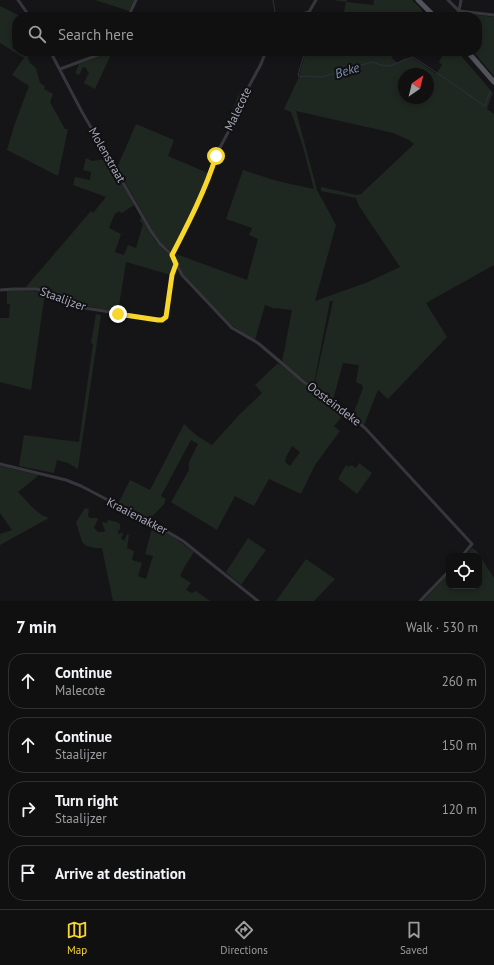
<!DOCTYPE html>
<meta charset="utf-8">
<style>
:root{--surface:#101011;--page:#1e1e1f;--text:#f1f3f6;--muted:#9c9d9f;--line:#303031;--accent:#f8d72d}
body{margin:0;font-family:"PT Sans",sans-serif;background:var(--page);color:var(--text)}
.controls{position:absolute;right:12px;bottom:12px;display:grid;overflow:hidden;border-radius:8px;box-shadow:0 2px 6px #0003}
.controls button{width:36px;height:36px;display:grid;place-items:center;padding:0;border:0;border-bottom:1px solid var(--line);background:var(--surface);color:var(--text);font:20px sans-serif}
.compass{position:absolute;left:398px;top:68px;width:36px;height:36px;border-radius:50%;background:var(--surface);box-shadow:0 2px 6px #0003;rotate:35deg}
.stop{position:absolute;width:12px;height:12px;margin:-9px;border:3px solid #f8d72d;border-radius:50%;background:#fff}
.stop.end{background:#f8d72d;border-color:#fff;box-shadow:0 1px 4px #0008}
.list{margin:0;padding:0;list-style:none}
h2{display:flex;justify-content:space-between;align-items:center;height:52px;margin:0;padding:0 16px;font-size:17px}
h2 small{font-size:13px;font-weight:400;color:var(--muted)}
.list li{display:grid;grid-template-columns:26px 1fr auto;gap:12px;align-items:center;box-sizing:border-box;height:56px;margin:0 8px 8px;padding:0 8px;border:1px solid var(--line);border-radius:16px}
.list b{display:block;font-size:15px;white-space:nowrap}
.list p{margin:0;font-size:13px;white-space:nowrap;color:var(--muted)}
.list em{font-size:13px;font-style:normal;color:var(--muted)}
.icon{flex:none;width:22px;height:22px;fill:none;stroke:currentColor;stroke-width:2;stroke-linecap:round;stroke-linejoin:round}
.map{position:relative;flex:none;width:494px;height:601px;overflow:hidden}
.search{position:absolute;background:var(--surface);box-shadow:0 2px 6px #0003;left:12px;right:12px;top:12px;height:44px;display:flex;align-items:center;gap:10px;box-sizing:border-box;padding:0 14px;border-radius:16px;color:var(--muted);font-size:15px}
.sheet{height:308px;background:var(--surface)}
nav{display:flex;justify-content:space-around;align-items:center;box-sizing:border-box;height:56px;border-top:1px solid var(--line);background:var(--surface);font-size:11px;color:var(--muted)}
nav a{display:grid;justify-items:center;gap:2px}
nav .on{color:var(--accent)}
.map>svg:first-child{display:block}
.green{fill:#1f2721;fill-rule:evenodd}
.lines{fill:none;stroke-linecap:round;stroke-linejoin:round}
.stream{stroke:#2b313b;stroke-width:1}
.street{stroke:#36363c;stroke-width:3}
.primary{stroke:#52525b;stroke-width:5}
.route{stroke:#f8d72d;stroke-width:5}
.labels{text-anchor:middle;stroke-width:4;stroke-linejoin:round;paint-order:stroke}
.street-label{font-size:12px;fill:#a7a9b8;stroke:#111012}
.water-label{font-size:13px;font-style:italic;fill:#7c90b4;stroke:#111012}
</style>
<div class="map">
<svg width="494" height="601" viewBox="0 0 494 601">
<rect width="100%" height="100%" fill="#151517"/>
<g class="green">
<polygon points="95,0 135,0 129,11"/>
<polygon points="333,0 347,0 346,2 373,5 374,0 412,0 422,10 421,17 343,17 346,2"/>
<polygon points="0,6 22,17 17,17 17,41 12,48 27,55 30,63 36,68 40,83 45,86 44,89 53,94 50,102 65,129 68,129 58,176 7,150 14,126 29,86 12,75 24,58 0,43"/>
<polygon points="459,13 494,17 494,76 473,51 477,51 477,17 458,17"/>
<path d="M306 51H399L397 54 391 57 397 63 406 58 407 59 413 58 436 74 442 65 439 62 445 51H457L493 93 487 109 494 114V265L426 303 447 337 388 399 378 390 364 425 353 415 363 388 362 385 356 382 359 365 343 363 333 400 314 386 333 301H330L314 383 311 385 282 362 292 310 275 308V309L265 305 255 340 242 333 229 323 183 274 177 262 176 254 247 280 258 239 249 235 252 228 226 219 243 170 277 181 314 189 303 147 291 112 284 109 298 79ZM404 74H428V98H404ZM296 111 393 133 409 140 414 144 361 194 357 195 321 187V191L356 198 359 206 400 267 368 282 315 301 336 225 317 190Z"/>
<polygon points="112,52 95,89 84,83 89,72 87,71 86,68 83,67 79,75 75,73 79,64"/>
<polygon points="240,91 244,92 230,126 227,124"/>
<polygon points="136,124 174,140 168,156 208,173 192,212 172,251 171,251 161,244 155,235 117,168"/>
<polygon points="86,158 92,161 108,159 134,205 122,213 118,211 117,213 115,213 109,228 121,234 115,252 124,255 128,245 136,248 143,224 140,221 141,217 156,242 173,259 174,264 173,269 177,271 176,274 171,273 171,275 126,262 118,312 74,304 44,289 26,287 91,211 93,213 106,197 73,185 75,177 90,180 91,172 83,170"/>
<polygon points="14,290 33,291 45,293 31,390 0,382 0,318 9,318 10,304 7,304 7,291"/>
<polygon points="96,314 101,315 78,469 68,463 57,460 54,473 19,466 24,435 79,442 93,344 91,343"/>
<path d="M278 363 345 413 334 426 340 431 315 465 301 494 269 479 254 506 235 496 217 530 171 502 189 470V462L198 444 191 440 161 496 166 499 164 504 149 520 118 504 130 480 150 490 184 424 196 435 212 445 239 415 262 393 255 385ZM292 446 300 452 290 466 285 462 286 457Z"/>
<polygon points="359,463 372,473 357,494 338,479 346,465 349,467 351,465 356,468"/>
<path d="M0 466 39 475 18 492C27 501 36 514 49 518L0 545V534L12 530 0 513Z"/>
<path d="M85 508 89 509 88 516 90 518H97L98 519 94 528 98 532H104L105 531 102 522 107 523 108 520 117 522 120 524V529L118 531V533L119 534 122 532 123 534 121 538 124 541 127 534 129 535 127 548 134 551 132 560 142 563 138 576 146 579 153 556 145 554 153 525 172 536 194 552 185 566 180 576 191 583 186 590 192 593 196 591 210 601H113L102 548C95 548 87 548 82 542L76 522Z"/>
<polygon points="248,538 266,550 241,585 226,572"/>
<polygon points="472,548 476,550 494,578 494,601 423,601 449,573 449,586 479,586 479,556 465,556"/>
<polygon points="306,559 335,579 314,601 276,601"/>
</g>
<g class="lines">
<g class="stream">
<polyline points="273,0 276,17"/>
<polyline points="311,17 312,14"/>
<polyline points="305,51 298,75 300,77 305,76 322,77 372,62 381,65 389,66 413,57 446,79 485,106 490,91"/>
</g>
<g class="street">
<polyline points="18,0 30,17"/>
<polyline points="448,0 459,11 494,15"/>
<polyline points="459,11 461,0"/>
<polyline points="128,17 136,0"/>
<polyline points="292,17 309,12 316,0"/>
<polyline points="50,51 82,112 151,231 160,244 172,255 182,275 232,328 258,343 304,382 342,409 365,428 472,544 462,556"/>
<polyline points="60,69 109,51"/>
<polyline points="172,255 193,213 213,165 216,155 232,125 247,90 261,64 266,51"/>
<polyline points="0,290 14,289 36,289 45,291 78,307 162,320 167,315 172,275 175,264"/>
<polyline points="0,464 66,480 81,486 156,525 183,541 258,601"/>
<polyline points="420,601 449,571"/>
</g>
<g class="primary">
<polyline points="418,0 435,17"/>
<polyline points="467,51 494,82"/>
</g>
</g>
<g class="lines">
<path class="route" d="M118 314 158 320H162L166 317 172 275 176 264 172 255C188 224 206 189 216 156"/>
</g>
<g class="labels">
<g class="street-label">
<text transform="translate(238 109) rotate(-65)" y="4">Malecote</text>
<text transform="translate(107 155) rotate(60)" y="4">Molenstraat</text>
<text transform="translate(63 299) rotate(20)" y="4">Staalijzer</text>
<text transform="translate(334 404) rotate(37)" y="4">Oosteindeke</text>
<text transform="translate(137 516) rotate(27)" y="4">Kraaienakker</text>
</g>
<g class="water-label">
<text transform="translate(347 70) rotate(-17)" y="5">Beke</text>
</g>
</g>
</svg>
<div class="controls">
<button><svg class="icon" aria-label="locate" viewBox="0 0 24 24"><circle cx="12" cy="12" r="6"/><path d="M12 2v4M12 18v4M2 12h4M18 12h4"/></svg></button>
</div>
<svg class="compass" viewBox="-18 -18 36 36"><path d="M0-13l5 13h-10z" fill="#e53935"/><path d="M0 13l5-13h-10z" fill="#9c9d9f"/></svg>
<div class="stop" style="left:216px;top:156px"></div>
<div class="stop end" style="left:118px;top:314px"></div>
<div class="search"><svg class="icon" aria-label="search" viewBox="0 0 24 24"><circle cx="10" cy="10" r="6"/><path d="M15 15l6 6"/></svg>Search here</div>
</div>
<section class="sheet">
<h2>7 min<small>Walk · 530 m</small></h2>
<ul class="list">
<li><svg class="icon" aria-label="ahead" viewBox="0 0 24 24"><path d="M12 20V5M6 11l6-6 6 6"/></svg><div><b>Continue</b><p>Malecote</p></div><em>260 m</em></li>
<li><svg class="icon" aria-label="ahead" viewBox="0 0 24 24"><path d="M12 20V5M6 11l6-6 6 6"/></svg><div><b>Continue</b><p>Staalijzer</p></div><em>150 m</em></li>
<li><svg class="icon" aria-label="right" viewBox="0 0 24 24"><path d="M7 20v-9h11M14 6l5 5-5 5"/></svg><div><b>Turn right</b><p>Staalijzer</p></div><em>120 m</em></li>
<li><svg class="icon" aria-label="arrive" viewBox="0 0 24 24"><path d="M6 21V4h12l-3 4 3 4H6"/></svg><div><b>Arrive at destination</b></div></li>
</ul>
</section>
<nav>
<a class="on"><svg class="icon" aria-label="map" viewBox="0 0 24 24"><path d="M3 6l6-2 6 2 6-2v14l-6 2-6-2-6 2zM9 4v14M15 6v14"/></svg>Map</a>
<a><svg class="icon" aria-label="directions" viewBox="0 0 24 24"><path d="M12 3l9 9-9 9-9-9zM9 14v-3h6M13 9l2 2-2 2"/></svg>Directions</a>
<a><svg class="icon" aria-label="saved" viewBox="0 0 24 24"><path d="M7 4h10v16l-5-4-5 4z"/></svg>Saved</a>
</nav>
